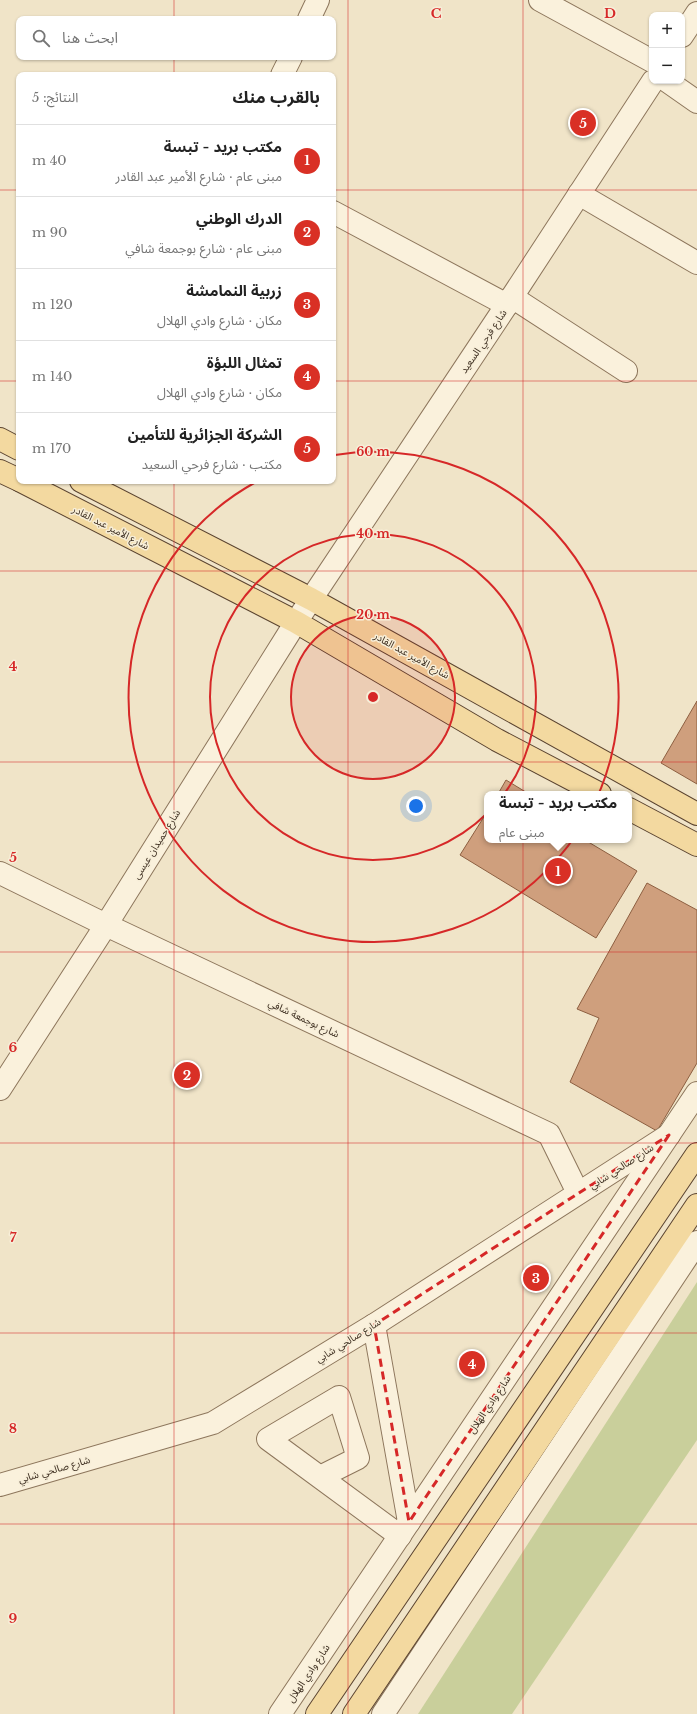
<!DOCTYPE html>
<html lang="ar">
<meta charset="utf-8">
<style>
:root{--surface:#fff;--page:#f6f6f6;--text:#222;--muted:#767676;--line:#e0e0e0;--accent:#d93025}
body{margin:0;font-family:"Libre Baskerville","Noto Sans Arabic",serif;background:var(--page);color:var(--text);direction:rtl}
.controls{position:absolute;right:12px;top:12px;display:grid;overflow:hidden;border-radius:8px;box-shadow:0 1px 3px #0004}
.controls button{width:36px;height:36px;display:grid;place-items:center;padding:0;border:0;border-bottom:1px solid var(--line);background:var(--surface);color:var(--text);font:20px sans-serif}
.you{position:absolute;left:416px;top:806px;width:14px;height:14px;margin:-10px;border:3px solid #fff;border-radius:50%;background:#1a73e8;box-shadow:0 0 0 6px #1a73e833}
.badge{display:grid;place-items:center;width:26px;height:26px;border-radius:50%;background:var(--accent);color:#fff;font-size:13px;font-weight:700}
.pin{position:absolute;translate:-50% -50%;border:2px solid #fff;box-shadow:0 1px 4px #0006}
.popup{position:absolute;left:484px;top:791px;width:148px;height:52px;box-sizing:border-box;display:grid;place-content:center;border-radius:8px;background:var(--surface);filter:drop-shadow(0 1px 3px #0005);font-size:13px;white-space:nowrap;color:var(--muted)}
.popup b{font-size:15px;color:var(--text)}
.popup::after{content:'';position:absolute;left:50%;top:100%;margin-left:-8px;border:8px solid transparent;border-top-color:var(--surface)}
.list{margin:0;padding:0;list-style:none}
h2{display:flex;justify-content:space-between;align-items:center;height:52px;margin:0;padding:0 16px;font-size:17px}
h2 small{font-size:13px;font-weight:400;color:var(--muted)}
.list li{display:grid;grid-template-columns:26px 1fr auto;gap:12px;align-items:center;box-sizing:border-box;height:72px;padding:0 16px;border-top:1px solid var(--line)}
.list b{display:block;font-size:15px;white-space:nowrap}
.list p{margin:0;font-size:13px;white-space:nowrap;color:var(--muted)}
.list em{font-size:13px;font-style:normal;color:var(--muted)}
.icon{flex:none;width:22px;height:22px;fill:none;stroke:currentColor;stroke-width:2;stroke-linecap:round;stroke-linejoin:round}
.map{position:relative;flex:none;width:697px;height:1714px;overflow:hidden;direction:ltr}
.search{position:absolute;background:var(--surface);box-shadow:0 1px 3px #0004;left:16px;top:16px;width:320px;height:44px;display:flex;align-items:center;gap:10px;box-sizing:border-box;padding:0 14px;border-radius:8px;color:var(--muted);font-size:15px}
.panel{position:absolute;background:var(--surface);box-shadow:0 1px 3px #0004;left:16px;top:72px;width:320px;height:412px;border-radius:8px;direction:rtl}
.map>svg:first-child{display:block}
.green{fill:#c9cf9b}
.building{fill:#cf9f7d;stroke:#8d5f41}
.lines{fill:none;stroke-linecap:round;stroke-linejoin:round}
.minor-casing{stroke:#8d765c;stroke-width:24}
.major-casing{stroke:#5b4430;stroke-width:24}
.minor{stroke:#faf1dc;stroke-width:22}
.major{stroke:#f3d9a0;stroke-width:22}
.marked{fill:none;stroke:#d62828;stroke-width:3;stroke-dasharray:8 5;stroke-linejoin:round}
.grid{fill:none;stroke:#d62828;stroke-width:1;stroke-opacity:0.55}
.ring{fill:none;stroke:#d62828;stroke-width:2}
.labels{text-anchor:middle;stroke-width:3;stroke-linejoin:round;paint-order:stroke}
.street-label{font-size:10px;fill:#3d2e20;stroke:#f7eed8}
.grid-label{font-size:13px;text-anchor:middle;font-weight:bold;fill:#d62828;stroke:#f7eed8;stroke-width:3;stroke-linejoin:round;paint-order:stroke}
.centre{fill:#d62828;stroke:#f7eed8;stroke-width:2}
.ring-label{font-size:12px;text-anchor:middle;font-weight:bold;fill:#d62828;stroke:#f7eed8;stroke-width:3;stroke-linejoin:round;paint-order:stroke}
</style>
<div class="map">
<svg width="697" height="1714" viewBox="0 0 697 1714">
<rect width="100%" height="100%" fill="#f0e4c8"/>
<polygon class="green" points="697,1282 697,1440 512,1714 418,1714"/>
<g class="building">
<polygon points="697,701 697,784 661,763"/>
<polygon points="506,780 529,794 498,794"/>
<polygon points="487,812 487,840 585,840 637,871 596,938 460,855"/>
<polygon points="647,883 697,910 697,1063 657,1131 570,1082 599,1018 577,1009"/>
</g>
<g class="lines">
<defs>
<g id="minor">
<polyline points="540,0 652,61"/>
<polyline points="309,19 318,0"/>
<polyline points="682,36 697,13"/>
<polyline points="282,75 291,57"/>
<polyline points="667,81 697,102"/>
<polyline points="579,194 697,263"/>
<polyline points="333,212 507,305"/>
<polyline points="512,297 626,371"/>
<polyline points="0,873 106,925 549,1134 578,1193"/>
<polyline points="0,1089 106,925 296,622 512,297 653,81"/>
<polyline points="374,1325 409,1522"/>
<polyline points="320,1477 358,1458 339,1397 268,1439 400,1536"/>
<polyline points="0,1485 213,1423 374,1325 669,1135"/>
<polyline points="280,1714 697,1093"/>
<polyline points="383,1714 697,1242"/>
</g>
<g id="major">
<polyline points="0,439 19,449"/>
<polyline points="0,471 19,480"/>
<polyline points="21,481 296,622 497,740 600,794"/>
<polyline points="81,481 311,599 697,814"/>
<polyline points="629,809 697,845"/>
<polyline points="317,1714 697,1154"/>
<polyline points="354,1714 697,1205"/>
</g>
</defs>
<use href="#minor" class="minor-casing"/>
<use href="#major" class="major-casing"/>
<use href="#minor" class="minor"/>
<use href="#major" class="major"/>
</g>
<path class="marked" d="M669 1135 409 1522 374 1325Z"/>
<path class="grid" d="M174 0V19M348 0V1714M523 0V1714M174 57V75M0 190H19M333 190H697M0 381H19M333 381H697M174 481V1714M0 571H697M0 762H697M0 952H697M0 1143H697M0 1333H697M0 1524H697"/>
<circle cx="373" cy="697" r="82" fill="#d62828" fill-opacity=".12"/>
<g class="ring">
<circle cx="373" cy="697" r="82"/>
<circle cx="373" cy="697" r="163"/>
<path d="M335 455A245 245 0 1 1 256 482"/>
</g>
<g class="labels">
<g class="street-label">
<text transform="translate(483 341) rotate(-56)" y="4">شارع فرحي السعيد</text>
<text transform="translate(111 527) rotate(27)" y="4">شارع الأمير عبد القادر</text>
<text transform="translate(412 655) rotate(29)" y="4">شارع الأمير عبد القادر</text>
<text transform="translate(156 844) rotate(-58)" y="4">شارع حميدان عيسى</text>
<text transform="translate(304 1018) rotate(25)" y="4">شارع بوجمعة شافي</text>
<text transform="translate(621 1166) rotate(-33)" y="4">شارع صالحي شابي</text>
<text transform="translate(348 1340) rotate(-32)" y="4">شارع صالحي شابي</text>
<text transform="translate(489 1404) rotate(-56)" y="4">شارع وادي الهلال</text>
<text transform="translate(54 1469) rotate(-16)" y="4">شارع صالحي شابي</text>
<text transform="translate(308 1673) rotate(-56)" y="4">شارع وادي الهلال</text>
</g>
</g>
<g class="grid-label">
<text x="436" y="18">C</text>
<text x="610" y="18">D</text>
<text x="13" y="671">4</text>
<text x="13" y="862">5</text>
<text x="13" y="1052">6</text>
<text x="13" y="1242">7</text>
<text x="13" y="1433">8</text>
<text x="13" y="1623">9</text>
</g>
<circle cx="373" cy="697" r="6" class="centre"/>
<g class="ring-label">
<text x="373" y="456">60 m</text>
<text x="373" y="538">40 m</text>
<text x="373" y="619">20 m</text>
</g>
</svg>
<div class="controls">
<button>+</button>
<button>−</button>
</div>
<div class="you"></div>
<div class="pin badge" style="left:558px;top:871px">1</div>
<div class="popup"><b>مكتب بريد - تبسة</b>مبنى عام</div>
<div class="pin badge" style="left:187px;top:1075px">2</div>
<div class="pin badge" style="left:536px;top:1278px">3</div>
<div class="pin badge" style="left:472px;top:1364px">4</div>
<div class="pin badge" style="left:583px;top:123px">5</div>
<div class="search"><svg class="icon" aria-label="search" viewBox="0 0 24 24"><circle cx="10" cy="10" r="6"/><path d="M15 15l6 6"/></svg>ابحث هنا</div>
<section class="panel">
<h2>بالقرب منك<small>النتائج: 5</small></h2>
<ul class="list">
<li><span class="badge">1</span><div><b>مكتب بريد - تبسة</b><p>مبنى عام · شارع الأمير عبد القادر</p></div><em>40 m</em></li>
<li><span class="badge">2</span><div><b>الدرك الوطني</b><p>مبنى عام · شارع بوجمعة شافي</p></div><em>90 m</em></li>
<li><span class="badge">3</span><div><b>زربية النمامشة</b><p>مكان · شارع وادي الهلال</p></div><em>120 m</em></li>
<li><span class="badge">4</span><div><b>تمثال اللبؤة</b><p>مكان · شارع وادي الهلال</p></div><em>140 m</em></li>
<li><span class="badge">5</span><div><b>الشركة الجزائرية للتأمين</b><p>مكتب · شارع فرحي السعيد</p></div><em>170 m</em></li>
</ul>
</section>
</div>
